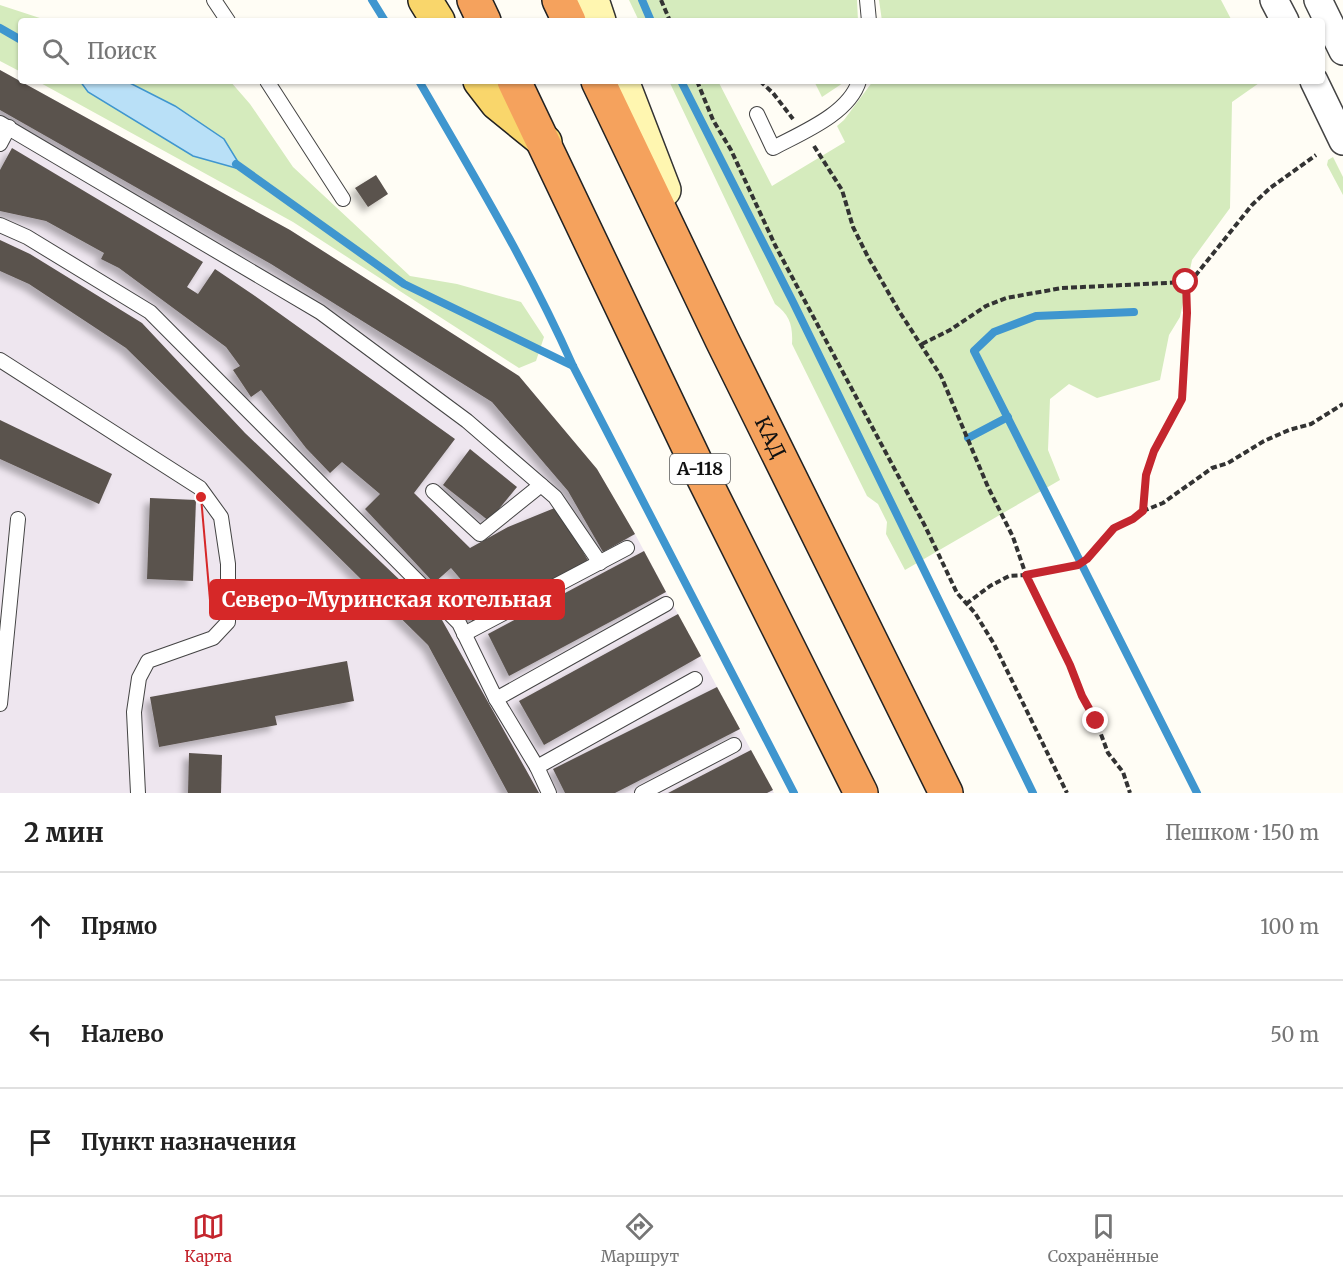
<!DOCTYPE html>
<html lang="ru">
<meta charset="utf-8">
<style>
:root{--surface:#fff;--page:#f6f6f6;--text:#222;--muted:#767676;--line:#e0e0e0;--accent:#c4262e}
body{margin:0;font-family:Merriweather,serif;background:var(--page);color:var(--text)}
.stop{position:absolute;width:18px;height:18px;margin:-14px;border:4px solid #c4262e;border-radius:50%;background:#fff}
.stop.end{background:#c4262e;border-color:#fff;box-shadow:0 2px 6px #0008}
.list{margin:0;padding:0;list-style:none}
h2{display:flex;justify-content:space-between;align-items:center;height:78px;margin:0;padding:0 24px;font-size:26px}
h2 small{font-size:20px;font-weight:400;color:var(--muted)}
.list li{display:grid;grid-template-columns:39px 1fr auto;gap:18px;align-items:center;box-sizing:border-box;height:108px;padding:0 24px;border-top:2px solid var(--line)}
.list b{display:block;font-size:22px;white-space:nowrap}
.list em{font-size:20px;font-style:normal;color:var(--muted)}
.icon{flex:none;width:33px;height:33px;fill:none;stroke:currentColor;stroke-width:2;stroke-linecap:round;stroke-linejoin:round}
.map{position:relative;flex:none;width:1343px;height:793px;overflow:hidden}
.search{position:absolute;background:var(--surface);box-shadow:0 2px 4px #0004;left:18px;right:18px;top:18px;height:66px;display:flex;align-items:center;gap:15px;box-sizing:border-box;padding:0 21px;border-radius:6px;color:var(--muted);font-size:22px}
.sheet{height:402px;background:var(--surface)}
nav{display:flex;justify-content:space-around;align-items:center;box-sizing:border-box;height:84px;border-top:2px solid var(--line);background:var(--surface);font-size:16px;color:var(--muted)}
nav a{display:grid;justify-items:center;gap:3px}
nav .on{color:var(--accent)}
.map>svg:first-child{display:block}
.industrial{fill:#eee6ef}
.green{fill:#d5ebbd}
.water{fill:#b9e0f7;stroke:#3f96cf;stroke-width:1.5}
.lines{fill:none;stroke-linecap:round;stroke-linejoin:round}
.stream{stroke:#3f96cf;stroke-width:8}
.building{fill:#5a524d;filter:url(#shadow)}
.service-casing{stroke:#444;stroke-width:16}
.minor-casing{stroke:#444;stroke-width:30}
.secondary-casing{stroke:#333;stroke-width:36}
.primary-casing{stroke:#222;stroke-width:36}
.motorway-casing{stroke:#222;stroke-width:36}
.path{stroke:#333;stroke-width:4;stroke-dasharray:6 3;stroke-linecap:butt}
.service{stroke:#fff;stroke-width:14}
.minor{stroke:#fff;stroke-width:27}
.secondary{stroke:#fff6b0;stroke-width:33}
.primary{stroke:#f9d66b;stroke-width:33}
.motorway{stroke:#f5a25d;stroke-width:33}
.route{stroke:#c4262e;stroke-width:8}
.labels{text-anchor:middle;stroke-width:6;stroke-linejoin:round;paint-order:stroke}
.shield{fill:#fff;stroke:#585858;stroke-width:1.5}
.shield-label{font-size:18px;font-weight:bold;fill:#111}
.street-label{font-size:20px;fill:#111;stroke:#fff}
.leader{fill:none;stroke:#d62828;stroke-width:2}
.callout-dot{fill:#d62828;stroke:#fff;stroke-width:2}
.callout{fill:#d62828;stroke:#d62828;stroke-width:2}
.callout-label{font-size:21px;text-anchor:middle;font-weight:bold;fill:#fff}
</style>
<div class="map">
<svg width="1343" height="793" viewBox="0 0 1343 793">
<defs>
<filter id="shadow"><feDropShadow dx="-5.5" dy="5.5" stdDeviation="3" flood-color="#0004"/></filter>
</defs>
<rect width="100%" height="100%" fill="#fffdf5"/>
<polygon class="industrial" points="0,70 290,230 519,376 597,469 635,534 774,793 0,793"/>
<g class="green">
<polygon points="629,0 857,0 858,21 639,21"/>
<polygon points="879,0 1221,0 1232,21 882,21"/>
<polygon points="0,5 49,21 21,21 21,72 0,61"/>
<polygon points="37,81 230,81 250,104 293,167 410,276 457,284 521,302 544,337 536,361 519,368 293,222"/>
<path d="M669 81H718L772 186 845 142 837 126 844 120 873 81H1262L1232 102 1230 208 1192 260 1180 317 1169 335 1160 380 1097 398 1069 384 1050 399 1048 450 1060 480 905 570 886 534 887 522 878 504 867 496 792 344C793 326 790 315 775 304Z"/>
<polygon points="814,81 846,81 822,97"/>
<polygon points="1333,157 1343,177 1343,195 1327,165 1328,160"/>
</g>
<polygon class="water" points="80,81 126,81 175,106 224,139 243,170 193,156 88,92"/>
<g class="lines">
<g class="stream">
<polyline points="372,0 385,21"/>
<polyline points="642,0 651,21"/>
<polyline points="0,28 21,40"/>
<path d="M419 81C473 174 529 267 573 366L794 793"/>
<polyline points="681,81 793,302 1033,793"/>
<polyline points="236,164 404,284 573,366"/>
<polyline points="1134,312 1036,316 994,332 974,351 1197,793"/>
<polyline points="968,438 1008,417"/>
</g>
</g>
<g class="building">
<polygon points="0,70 290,230 519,376 597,469 635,534 603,552 568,491 492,402 271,264 0,110"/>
<polygon points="12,148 203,262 187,287 198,294 215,269 255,296 455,439 414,493 470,548 508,527 557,507 589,562 522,594 474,623 455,601 470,590 451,568 434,583 365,509 380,494 342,462 330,473 306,448 261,390 251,397 233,370 240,366 226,347 119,268 101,259 104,253 46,221 0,211 0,170"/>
<polygon points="376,175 388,194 368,207 355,188"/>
<polygon points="0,240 30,254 142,323 245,433 442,620 539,793 508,793 428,645 126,348 29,284 0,271"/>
<polygon points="0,420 112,474 99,504 0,459"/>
<polygon points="470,449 517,487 489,521 443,485"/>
<polygon points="150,498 196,500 193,581 147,579"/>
<polygon points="644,551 666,592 509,676 488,634"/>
<polygon points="678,614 701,656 544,745 519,701"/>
<polygon points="347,661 354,701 275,716 277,725 159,747 150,697"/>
<polygon points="717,687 740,729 615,793 565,793 553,769"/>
<polygon points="751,750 773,790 767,793 668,793"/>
<polygon points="189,753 222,755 221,793 188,793"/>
</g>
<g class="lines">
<defs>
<g id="service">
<polyline points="214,0 228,21"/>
<polyline points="867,0 869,21"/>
<polyline points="267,81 343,199"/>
<path d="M757 114 773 148C801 133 849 114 859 81"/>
<polyline points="0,123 320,312 467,421 555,497 600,563"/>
<polyline points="0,144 9,127"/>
<polyline points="0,225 27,237 150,312 459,623 496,699 537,767 549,793"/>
<polyline points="0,360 200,488 221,517 228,564 228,622 213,638 148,661 139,678 134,712 138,793"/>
<polyline points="433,491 480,534 541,485"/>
<polyline points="464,634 627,548"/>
<polyline points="496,699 666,604"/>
<polyline points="0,704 18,519"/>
<polyline points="537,767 695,679"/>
<polyline points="642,793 734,745"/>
</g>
<g id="minor">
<polyline points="1274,0 1285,21"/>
<polyline points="1318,0 1343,51"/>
<polyline points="1314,81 1343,141"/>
</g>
<g id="secondary">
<polyline points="592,0 599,21"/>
<polyline points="622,81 664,190"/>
</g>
<g id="primary">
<polyline points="425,0 438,21"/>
<polyline points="480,81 497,103 545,142"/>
</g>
<g id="motorway">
<polyline points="474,0 484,21"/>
<polyline points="559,0 569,21"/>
<polyline points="514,81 698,467 861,793"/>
<path id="s1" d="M598 81 722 340 946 793"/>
</g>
</defs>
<use href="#service" class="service-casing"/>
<use href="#minor" class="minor-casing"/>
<use href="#secondary" class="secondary-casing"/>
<use href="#primary" class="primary-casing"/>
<use href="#motorway" class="motorway-casing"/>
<g class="path">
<polyline points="661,0 670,21"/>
<polyline points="697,81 713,120 731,150 775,245 925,526 957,593 975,613 994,644 1067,793"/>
<polyline points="760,81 773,93 793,119"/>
<polyline points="814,146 842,190 853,227 868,257 899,311 941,376 988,487 1013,537 1026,575 1069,665 1081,696 1096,721 1108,753 1123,772 1130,793"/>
<polyline points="922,344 950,330 986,306 1006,298 1062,288 1186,282 1195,276 1252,205 1270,188 1316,155"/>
<polyline points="1143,511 1146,475 1154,451 1182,399 1187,313 1186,282"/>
<polyline points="966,604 990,586 1009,576 1026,575 1078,565 1087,559 1114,528 1133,519 1143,511 1163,503 1212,468 1228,463 1264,441 1289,430 1311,424 1343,404"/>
</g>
<use href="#service" class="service"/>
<use href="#minor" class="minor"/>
<use href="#secondary" class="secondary"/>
<use href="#primary" class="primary"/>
<use href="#motorway" class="motorway"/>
</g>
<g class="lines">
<polyline class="route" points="1096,721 1082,696 1070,665 1026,575 1078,565 1087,559 1114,528 1133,519 1143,511 1146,475 1154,451 1182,399 1187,313 1186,282"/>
</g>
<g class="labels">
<rect class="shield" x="670" y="454" width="60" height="30" rx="4.5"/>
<g class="shield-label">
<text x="700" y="475">А-118</text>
</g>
<g class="street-label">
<text dy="7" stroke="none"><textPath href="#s1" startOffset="396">КАД</textPath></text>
</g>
</g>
<path class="leader" d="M201 497L210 600"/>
<circle class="callout-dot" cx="201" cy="497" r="6"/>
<rect class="callout" x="210" y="580" width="354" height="39" rx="6"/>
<g class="callout-label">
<text x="387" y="607">Северо-Муринская котельная</text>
</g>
</svg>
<div class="stop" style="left:1186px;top:282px"></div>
<div class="stop end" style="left:1096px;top:721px"></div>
<div class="search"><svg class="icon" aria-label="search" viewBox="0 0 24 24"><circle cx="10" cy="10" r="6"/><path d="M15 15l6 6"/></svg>Поиск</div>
</div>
<section class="sheet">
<h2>2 мин<small>Пешком · 150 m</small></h2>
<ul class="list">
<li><svg class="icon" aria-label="ahead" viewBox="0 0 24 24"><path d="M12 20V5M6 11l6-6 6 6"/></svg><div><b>Прямо</b></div><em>100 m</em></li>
<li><svg class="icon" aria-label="left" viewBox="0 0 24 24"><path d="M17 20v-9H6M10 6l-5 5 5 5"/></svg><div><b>Налево</b></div><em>50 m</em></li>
<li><svg class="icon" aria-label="arrive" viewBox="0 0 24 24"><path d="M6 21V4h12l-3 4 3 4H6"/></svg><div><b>Пункт назначения</b></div></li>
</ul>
</section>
<nav>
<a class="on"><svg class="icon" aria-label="map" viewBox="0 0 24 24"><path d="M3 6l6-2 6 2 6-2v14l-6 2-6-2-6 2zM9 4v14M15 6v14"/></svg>Карта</a>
<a><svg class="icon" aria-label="directions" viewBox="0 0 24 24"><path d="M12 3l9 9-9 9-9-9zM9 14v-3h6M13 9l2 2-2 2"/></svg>Маршрут</a>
<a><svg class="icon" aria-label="saved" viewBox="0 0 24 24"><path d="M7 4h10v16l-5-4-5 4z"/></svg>Сохранённые</a>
</nav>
